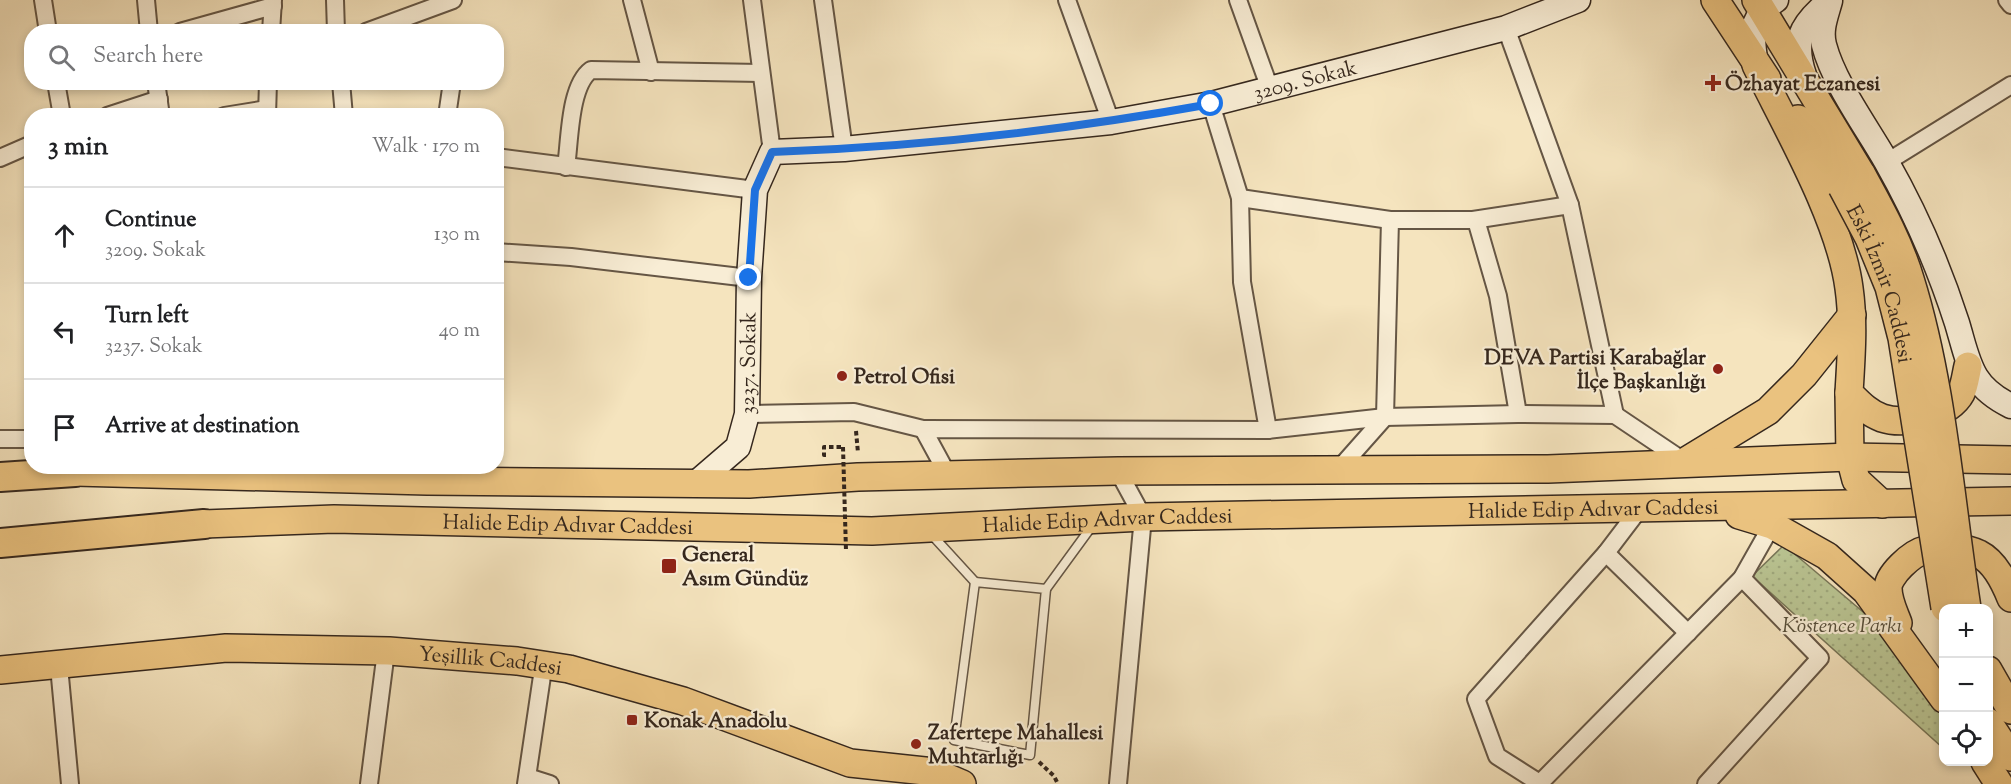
<!DOCTYPE html>
<meta charset="utf-8">
<style>
:root{--surface:#fff;--page:#f2f2f2;--text:#202124;--muted:#757577;--line:#e0e0e0}
body{margin:0;font-family:"Sorts Mill Goudy",serif;background:var(--page);color:var(--text)}
.controls{position:absolute;right:18px;bottom:18px;display:grid;overflow:hidden;border-radius:12px;box-shadow:0 3px 9px #0003}
.controls button{width:54px;height:54px;display:grid;place-items:center;padding:0;border:0;border-bottom:2px solid var(--line);background:var(--surface);color:var(--text);font:30px sans-serif}
.stop{position:absolute;width:18px;height:18px;margin:-14px;border:4px solid #1a73e8;border-radius:50%;background:#fff}
.stop.end{background:#1a73e8;border-color:#fff;box-shadow:0 2px 6px #0008}
.list{margin:0;padding:0;list-style:none}
h2{display:flex;justify-content:space-between;align-items:center;height:78px;margin:0;padding:0 24px;font-size:26px}
h2 small{font-size:20px;font-weight:400;color:var(--muted)}
.list li{display:grid;grid-template-columns:39px 1fr auto;gap:18px;align-items:center;box-sizing:border-box;height:96px;padding:0 24px;border-top:2px solid var(--line)}
.list b{display:block;font-size:22px;white-space:nowrap}
.list p{margin:0;font-size:20px;white-space:nowrap;color:var(--muted)}
.list em{font-size:20px;font-style:normal;color:var(--muted)}
.icon{flex:none;width:33px;height:33px;fill:none;stroke:currentColor;stroke-width:2;stroke-linecap:round;stroke-linejoin:round}
.map{position:relative;flex:none;width:2011px;height:784px;overflow:hidden}
.search{position:absolute;background:var(--surface);box-shadow:0 3px 9px #0003;left:24px;top:24px;width:480px;height:66px;display:flex;align-items:center;gap:15px;box-sizing:border-box;padding:0 21px;border-radius:24px;color:var(--muted);font-size:22px}
.panel{position:absolute;background:var(--surface);box-shadow:0 3px 9px #0003;left:24px;top:108px;width:480px;height:366px;border-radius:24px}
.map>svg:first-child{display:block}
.grass{fill:url(#grass-dots);stroke:#787658;stroke-width:1.5}
.lines{fill:none;stroke-linecap:round;stroke-linejoin:round}
.service-casing{stroke:#655645;stroke-width:11}
.minor-casing{stroke:#655645;stroke-width:20}
.secondary-casing{stroke:#35271d;stroke-width:27}
.primary-casing{stroke:#35271d;stroke-width:30}
.trunk-casing{stroke:#35271d;stroke-width:32}
.path{stroke:#35271d;stroke-width:4;stroke-dasharray:4.5 3;stroke-linecap:butt}
.service{stroke:#f8edd5;stroke-width:8}
.minor{stroke:#f8edd5;stroke-width:16}
.secondary{stroke:#f8edd5;stroke-width:24}
.primary{stroke:#eac27f;stroke-width:27}
.trunk{stroke:#eac27f;stroke-width:28}
.primary-bridge-casing{stroke:#35271d;stroke-width:30;stroke-linecap:butt}
.path-bridge{stroke:#35271d;stroke-width:4;stroke-dasharray:4.5 3;stroke-linecap:butt}
.primary-bridge{stroke:#eac27f;stroke-width:27}
.route{stroke:#1a73e8;stroke-width:8}
.poi-dot{fill:#8f2418;stroke:#f8edd5;stroke-width:2}
.labels{text-anchor:middle;stroke-width:4.5;stroke-linejoin:round;paint-order:stroke}
.street-label{font-size:21px;fill:#35271d;stroke:#f8edd5}
.poi-label{font-size:21px;font-weight:bold;fill:#35271d;stroke:#f8edd5;text-anchor:start}
.park-label{font-size:21px;font-style:italic;fill:#564e3a;stroke:#f8edd5}
</style>
<div class="map">
<svg width="2011" height="784" viewBox="0 0 2011 784">
<defs>
<pattern id="grass-dots" width="8" height="8" patternUnits="userSpaceOnUse" patternTransform="scale(1.5)"><rect width="8" height="8" fill="#bac593"/><path d="M2 2h.1M6 6h.1" fill="none" stroke="#a0a97e" stroke-width="1.8" stroke-linecap="round"/></pattern>
</defs>
<rect width="100%" height="100%" fill="#f5e4be"/>
<filter id="stains"><feTurbulence type="fractalNoise" baseFrequency=".00333" numOctaves="4"/><feColorMatrix values="0 0 0 0 .2 0 0 0 0 .09 0 0 0 0 .02 0 0 0 .5 -.17"/></filter>
<radialGradient id="worn" r=".72"><stop offset=".6" stop-color="#630" stop-opacity="0"/><stop offset="1" stop-color="#630" stop-opacity=".3"/></radialGradient>
<polygon class="grass" points="1784,545 1869,617 1943,717 1943,748 1752,576"/>
<g class="lines">
<defs>
<g id="service">
<polyline points="932,535 975,582"/>
<polygon points="975,582 1046,589 1030,755 954,740"/>
<polyline points="1046,589 1092,526"/>
</g>
<g id="minor">
<polyline points="43,0 48,32"/>
<polyline points="146,0 149,32"/>
<polyline points="335,0 336,32"/>
<polyline points="632,0 651,72"/>
<polyline points="752,0 772,152"/>
<polyline points="823,0 844,149"/>
<polyline points="1067,0 1111,122"/>
<polyline points="1238,0 1270,89"/>
<polyline points="2007,0 2011,5"/>
<polyline points="1506,28 1570,205 1615,415"/>
<polyline points="180,32 273,6"/>
<polyline points="271,32 273,0"/>
<polyline points="366,32 453,0"/>
<polyline points="56,82 62,116"/>
<polyline points="156,82 161,116"/>
<polyline points="341,82 344,116"/>
<polyline points="1211,104 1240,198 1242,282 1268,430"/>
<polyline points="107,116 159,99"/>
<polyline points="224,116 267,109"/>
<polyline points="267,116 268,82"/>
<polyline points="447,116 452,82"/>
<polyline points="496,157 755,190"/>
<polyline points="0,158 32,144"/>
<polyline points="1887,162 2011,85"/>
<path d="M566 167C570 141 569 86 591 70L761 73"/>
<polyline points="1240,198 1390,220 1473,220 1570,205"/>
<polyline points="1476,220 1498,296 1518,414"/>
<polyline points="496,252 571,257 749,278"/>
<polyline points="747,414 854,412 923,429"/>
<polyline points="0,439 32,439"/>
<polyline points="1338,470 1385,417 1390,220"/>
<polyline points="1118,471 1143,517 1118,784"/>
<polyline points="948,475 923,429 1268,430 1385,417 1518,414 1615,415 1685,462"/>
<polyline points="1606,553 1688,633"/>
<polyline points="60,677 70,784"/>
<polyline points="528,777 550,784"/>
<polyline points="1540,783 1742,578 1772,525"/>
<polyline points="369,784 385,659"/>
<polyline points="526,784 542,676"/>
<polyline points="1541,784 1497,756 1476,699 1606,553 1641,507"/>
<polyline points="1706,784 1820,658 1742,578"/>
</g>
<g id="secondary">
<path d="M1830 1C1826 16 1820 29 1824 45 1834 83 1866 126 1886 161 1915 212 1939 267 1957 323 1969 363 1970 386 2011 406"/>
<path d="M1756 65C1751 35 1749 18 1776 0"/>
<path d="M1804 75C1793 42 1800 26 1826 4"/>
<path id="s1" d="M695 484 738 447 747 414 749 278 755 190 772 152 844 149 1111 122 1211 104 1506 28 1578 0"/>
</g>
<g id="primary">
<polyline points="1715,0 1767,79"/>
<polyline points="1756,0 1862,175"/>
<path d="M1756 65C1787 128 1840 219 1849 288 1854 323 1851 358 1849 393 1859 403 1868 413 1882 418 1906 426 1949 415 1961 393 1965 385 1966 374 1968 366"/>
<polyline points="1798,119 1842,187"/>
<polyline points="1849,393 1850,457 1856,480 1882,504"/>
<polyline points="1686,461 1768,411 1804,375 1852,315"/>
<polyline points="75,472 427,481 749,484 858,477 1118,471 1548,469 1850,457 2011,460"/>
<polyline points="1739,515 1772,525 1827,556 1866,591 1944,699"/>
<path id="s2" d="M204 524 334 519 872 531 1143 517 2011 501"/>
<path d="M1898 623C1894 612 1888 601 1888 588 1888 575 1912 553 1925 550 1941 547 1964 546 1979 554 1995 562 2005 583 2011 598"/>
<path id="s3" d="M0 670 226 648 389 651 517 661 569 669 683 701 850 763 934 772 962 784"/>
<polyline points="1988,670 2011,710"/>
<polyline points="1988,722 2011,757"/>
<polyline points="1985,762 1999,784"/>
</g>
<g id="trunk">
<polyline points="0,477 75,472"/>
<polyline points="0,543 204,524"/>
</g>
</defs>
<use href="#service" class="service-casing"/>
<use href="#minor" class="minor-casing"/>
<use href="#secondary" class="secondary-casing"/>
<use href="#primary" class="primary-casing"/>
<use href="#trunk" class="trunk-casing"/>
<g class="path">
<polyline points="856,431 858,453"/>
<polyline points="826,455 824,455 824,447 843,447"/>
<polyline points="1039,762 1054,776 1058,784"/>
</g>
<use href="#service" class="service"/>
<use href="#minor" class="minor"/>
<use href="#secondary" class="secondary"/>
<use href="#primary" class="primary"/>
<use href="#trunk" class="trunk"/>
<defs>
<g id="primary-bridge">
<path d="M1862 175C1880 208 1899 242 1910 279 1943 385 1950 499 1967 608"/>
<path id="s4" d="M1842 187 1869 238 1889 287 1902 338 1945 608"/>
</g>
</defs>
<use href="#primary-bridge" class="primary-bridge-casing"/>
<polyline class="path-bridge" points="843,447 846,551"/>
<use href="#primary-bridge" class="primary-bridge"/>
</g>
<g class="lines">
<path class="route" d="M749 278 755 190 772 152C919 147 1067 130 1211 104"/>
</g>
<g class="poi-dot">
<path d="M1710 74h6v6h6v6h-6v6h-6v-6h-6v-6h6z"/>
<circle cx="1718" cy="369" r="6"/>
<circle cx="842" cy="376" r="6"/>
<rect x="661" y="558" width="16" height="16" rx="3"/>
<rect x="626" y="714" width="12" height="12" rx="3"/>
<circle cx="916" cy="744" r="6"/>
</g>
<g class="labels">
<g class="street-label">
<text dy="7" stroke="none"><textPath href="#s1" startOffset="896">3209. Sokak</textPath></text>
<text dy="7" stroke="none"><textPath href="#s4" startOffset="105">Eski İzmir Caddesi</textPath></text>
<text dy="7" stroke="none"><textPath href="#s1" startOffset="142">3237. Sokak</textPath></text>
<text dy="7" stroke="none"><textPath href="#s2" startOffset="1390">Halide Edip Adıvar Caddesi</textPath></text>
<text dy="7" stroke="none"><textPath href="#s2" startOffset="904">Halide Edip Adıvar Caddesi</textPath></text>
<text dy="7" stroke="none"><textPath href="#s2" startOffset="364">Halide Edip Adıvar Caddesi</textPath></text>
<text dy="7" stroke="none"><textPath href="#s3" startOffset="492">Yeşillik Caddesi</textPath></text>
</g>
<g class="poi-label">
<text x="1725" y="90">Özhayat Eczanesi</text>
<text x="1706" y="364" text-anchor="end">DEVA Partisi Karabağlar<tspan x="1706" dy="24">İlçe Başkanlığı</tspan></text>
<text x="854" y="383">Petrol Ofisi</text>
<text x="682" y="561">General<tspan x="682" dy="24">Asım Gündüz</tspan></text>
<text x="644" y="727">Konak Anadolu</text>
<text x="928" y="739">Zafertepe Mahallesi<tspan x="928" dy="24">Muhtarlığı</tspan></text>
</g>
<g class="park-label">
<text x="1842" y="632">Köstence Parkı</text>
</g>
</g>
<rect width="100%" height="100%" filter="url(#stains)"/>
<rect width="100%" height="100%" fill="url(#worn)"/>
</svg>
<div class="controls">
<button>+</button>
<button>−</button>
<button><svg class="icon" aria-label="locate" viewBox="0 0 24 24"><circle cx="12" cy="12" r="6"/><path d="M12 2v4M12 18v4M2 12h4M18 12h4"/></svg></button>
</div>
<div class="stop" style="left:1211px;top:104px"></div>
<div class="stop end" style="left:749px;top:278px"></div>
<div class="search"><svg class="icon" aria-label="search" viewBox="0 0 24 24"><circle cx="10" cy="10" r="6"/><path d="M15 15l6 6"/></svg>Search here</div>
<section class="panel">
<h2>3 min<small>Walk · 170 m</small></h2>
<ul class="list">
<li><svg class="icon" aria-label="ahead" viewBox="0 0 24 24"><path d="M12 20V5M6 11l6-6 6 6"/></svg><div><b>Continue</b><p>3209. Sokak</p></div><em>130 m</em></li>
<li><svg class="icon" aria-label="left" viewBox="0 0 24 24"><path d="M17 20v-9H6M10 6l-5 5 5 5"/></svg><div><b>Turn left</b><p>3237. Sokak</p></div><em>40 m</em></li>
<li><svg class="icon" aria-label="arrive" viewBox="0 0 24 24"><path d="M6 21V4h12l-3 4 3 4H6"/></svg><div><b>Arrive at destination</b></div></li>
</ul>
</section>
</div>
